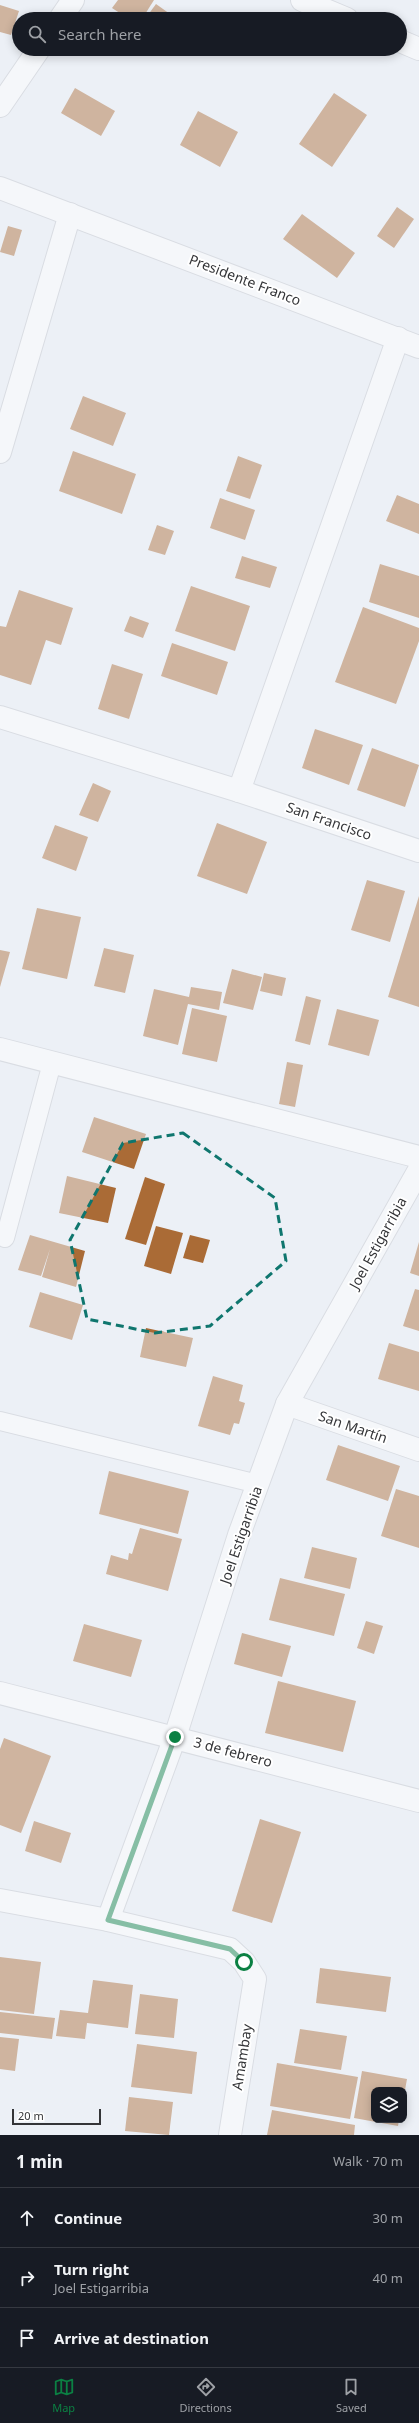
<!DOCTYPE html>
<meta charset="utf-8">
<style>
:root{--surface:#171b24;--page:#242831;--text:#f1f3f6;--muted:#9ea1a6;--line:#363941;--accent:#0b8043}
body{margin:0;font-family:"Noto Sans",sans-serif;background:var(--page);color:var(--text)}
.controls{position:absolute;right:12px;bottom:12px;display:grid;overflow:hidden;border-radius:8px;box-shadow:0 2px 10px #0003}
.controls button{width:36px;height:36px;display:grid;place-items:center;padding:0;border:0;border-bottom:1px solid var(--line);background:var(--surface);color:var(--text);font:20px sans-serif}
.scale{position:absolute;left:12px;bottom:10px;width:89px;box-sizing:border-box;padding-left:4px;border:2px solid #343538;border-top:0;font-size:11px;line-height:14px;white-space:nowrap;color:#343538;-webkit-text-stroke:3px #fff;paint-order:stroke}
.stop{position:absolute;width:12px;height:12px;margin:-9px;border:3px solid #0b8043;border-radius:50%;background:#fff}
.stop.end{background:#0b8043;border-color:#fff;box-shadow:0 1px 4px #0008}
.list{margin:0;padding:0;list-style:none}
h2{display:flex;justify-content:space-between;align-items:center;height:52px;margin:0;padding:0 16px;font-size:17px}
h2 small{font-size:13px;font-weight:400;color:var(--muted)}
.list li{display:grid;grid-template-columns:26px 1fr auto;gap:12px;align-items:center;box-sizing:border-box;height:60px;padding:0 16px;border-top:1px solid var(--line)}
.list b{display:block;font-size:15px;white-space:nowrap}
.list p{margin:0;font-size:13px;white-space:nowrap;color:var(--muted)}
.list em{font-size:13px;font-style:normal;color:var(--muted)}
.icon{flex:none;width:22px;height:22px;fill:none;stroke:currentColor;stroke-width:2;stroke-linecap:round;stroke-linejoin:round}
.map{position:relative;flex:none;width:419px;height:2135px;overflow:hidden}
.search{position:absolute;background:var(--surface);box-shadow:0 2px 10px #0003;left:12px;right:12px;top:12px;height:44px;display:flex;align-items:center;gap:10px;box-sizing:border-box;padding:0 14px;border-radius:22px;color:var(--muted);font-size:15px}
.sheet{height:232px;background:var(--surface)}
nav{display:flex;justify-content:space-around;align-items:center;box-sizing:border-box;height:56px;border-top:1px solid var(--line);background:var(--surface);font-size:11px;color:var(--muted)}
nav a{display:grid;justify-items:center;gap:2px}
nav .on{color:var(--accent)}
.map>svg:first-child{display:block}
.building{fill:#aa6b36}
.lines{fill:none;stroke-linecap:round;stroke-linejoin:round}
.lane-casing{stroke:#c2c5cc;stroke-width:20}
.street-casing{stroke:#c2c5cc;stroke-width:24}
.secondary-casing{stroke:#c2c5cc;stroke-width:24}
.lane{stroke:#fff;stroke-width:18}
.street{stroke:#fff;stroke-width:22}
.secondary{stroke:#fff;stroke-width:22}
.route{stroke:#0b8043;stroke-width:5}
.marked{fill:none;stroke:#0f766e;stroke-width:3;stroke-dasharray:8 5;stroke-linejoin:round}
.labels{text-anchor:middle;stroke-width:4;stroke-linejoin:round;paint-order:stroke}
.street-label{font-size:14px;fill:#343538;stroke:#fff}
</style>
<div class="map">
<svg width="419" height="2135" viewBox="0 0 419 2135">
<rect width="100%" height="100%" fill="#ecf0f6"/>
<g class="building">
<polygon points="118,0 154,0 142,19 129,19 112,8"/>
<polygon points="156,4 177,19 145,19"/>
<polygon points="0,5 19,11 11,35 0,32"/>
<polygon points="148,49 163,49 158,56"/>
<polygon points="75,88 115,111 101,136 61,113"/>
<polygon points="334,93 367,115 332,167 299,144"/>
<polygon points="198,111 238,132 220,167 180,145"/>
<polygon points="397,207 414,219 394,248 377,236"/>
<polygon points="302,214 355,253 337,278 283,239"/>
<polygon points="8,226 22,230 14,256 0,252"/>
<polygon points="83,396 126,413 113,446 70,429"/>
<polygon points="73,451 136,474 122,514 59,491"/>
<polygon points="238,456 262,465 250,499 226,491"/>
<polygon points="397,495 419,504 419,534 386,521"/>
<polygon points="220,498 255,510 245,540 210,528"/>
<polygon points="157,525 174,531 165,555 148,550"/>
<polygon points="242,556 277,567 270,588 235,578"/>
<polygon points="380,564 419,576 419,618 369,602"/>
<polygon points="191,586 250,606 235,651 175,631"/>
<polygon points="19,590 73,608 61,645 46,640 31,685 0,675 0,626 6,627"/>
<polygon points="363,607 419,628 419,641 396,704 335,682"/>
<polygon points="130,616 149,623 143,638 124,631"/>
<polygon points="172,643 228,662 217,695 161,676"/>
<polygon points="112,664 143,674 129,719 98,709"/>
<polygon points="315,729 363,745 349,785 302,768"/>
<polygon points="372,748 419,765 405,807 357,790"/>
<polygon points="93,783 111,791 98,822 79,815"/>
<polygon points="217,823 267,842 247,894 197,876"/>
<polygon points="55,825 88,837 76,871 42,858"/>
<polygon points="367,880 405,891 390,942 351,930"/>
<polygon points="419,896 419,1007 388,997"/>
<polygon points="37,908 81,917 67,979 22,969"/>
<polygon points="104,948 134,955 125,993 94,986"/>
<polygon points="0,950 10,952 0,987"/>
<polygon points="232,969 262,977 253,1010 223,1003"/>
<polygon points="264,973 286,978 282,996 260,991"/>
<polygon points="191,987 222,992 219,1010 188,1004 178,1045 143,1036 154,989 189,997"/>
<polygon points="306,996 321,1000 310,1045 295,1041"/>
<polygon points="192,1008 227,1016 217,1062 182,1054"/>
<polygon points="337,1009 379,1020 369,1056 328,1045"/>
<polygon points="287,1062 303,1065 295,1107 279,1104"/>
<polygon points="94,1117 146,1134 134,1169 82,1152"/>
<polygon points="67,1176 116,1188 108,1223 59,1213"/>
<polygon points="145,1177 165,1184 146,1245 125,1239"/>
<polygon points="156,1226 183,1233 171,1274 144,1266"/>
<polygon points="30,1235 85,1251 76,1287 42,1277 50,1249 41,1276 18,1270"/>
<polygon points="190,1235 210,1240 203,1263 183,1258"/>
<polygon points="419,1242 419,1276 410,1273"/>
<polygon points="415,1289 419,1290 419,1331 403,1326"/>
<polygon points="40,1292 83,1305 72,1340 29,1327"/>
<polygon points="146,1328 193,1338 186,1367 140,1357"/>
<polygon points="389,1343 419,1352 419,1391 378,1379"/>
<polygon points="213,1376 243,1385 239,1401 245,1403 239,1424 234,1423 230,1435 198,1426"/>
<polygon points="338,1445 400,1466 388,1501 326,1480"/>
<polygon points="109,1471 189,1491 178,1534 99,1514"/>
<polygon points="396,1489 419,1496 419,1548 381,1536"/>
<polygon points="140,1528 182,1539 168,1591 106,1574 111,1555 128,1560 129,1553 132,1554"/>
<polygon points="312,1547 357,1558 350,1589 304,1578"/>
<polygon points="280,1578 345,1594 334,1636 269,1620"/>
<polygon points="366,1621 383,1626 374,1654 357,1648"/>
<polygon points="84,1624 142,1640 131,1677 73,1661"/>
<polygon points="242,1633 291,1646 282,1677 234,1664"/>
<polygon points="278,1681 356,1701 343,1752 265,1733"/>
<polygon points="4,1738 51,1756 21,1833 0,1825 0,1749"/>
<polygon points="260,1819 301,1832 272,1923 232,1911"/>
<polygon points="34,1821 71,1833 61,1863 25,1851"/>
<polygon points="0,1957 41,1962 34,2014 0,2010"/>
<polygon points="320,1968 391,1977 386,2012 316,2003"/>
<polygon points="93,1980 133,1985 128,2028 87,2023 85,2039 56,2036 60,2010 88,2013"/>
<polygon points="140,1994 178,1999 174,2038 135,2034"/>
<polygon points="0,2012 55,2018 52,2039 0,2033"/>
<polygon points="300,2029 347,2036 341,2070 294,2063"/>
<polygon points="0,2037 19,2039 15,2071 0,2069"/>
<polygon points="137,2044 197,2052 192,2094 131,2087"/>
<polygon points="277,2063 358,2077 350,2119 270,2106"/>
<polygon points="362,2071 407,2079 405,2090 374,2090 374,2120 399,2120 398,2126 354,2118"/>
<polygon points="129,2097 173,2102 169,2135 125,2131"/>
<polygon points="272,2110 355,2125 354,2135 267,2135"/>
</g>
<g class="lines">
<defs>
<g id="lane">
<polyline points="5,1238 52,1063"/>
<polyline points="0,1421 258,1484"/>
</g>
<g id="street">
<polyline points="302,0 347,19"/>
<polyline points="400,41 419,49"/>
<polyline points="0,188 419,347"/>
<polyline points="239,791 398,338"/>
<polyline points="0,1049 419,1157"/>
<polyline points="287,1404 419,1450"/>
<polyline points="0,1693 419,1801"/>
</g>
<g id="secondary">
<polyline points="60,19 73,0"/>
<polyline points="0,106 39,49"/>
<polyline points="0,452 70,214"/>
<polyline points="0,717 239,791 419,851"/>
<polyline points="0,1900 108,1920 230,1949 244,1962 255,1979 230,2135"/>
<polyline points="108,1920 175,1737 239,1535 287,1404 419,1170"/>
</g>
</defs>
<use href="#lane" class="lane-casing"/>
<use href="#street" class="street-casing"/>
<use href="#secondary" class="secondary-casing"/>
<use href="#lane" class="lane"/>
<use href="#street" class="street"/>
<use href="#secondary" class="secondary"/>
</g>
<g class="lines">
<polyline class="route" points="175,1737 108,1920 230,1949 244,1962"/>
</g>
<path d="M0 0H419V2135H0ZM183 1133 275 1198 286 1261 210 1326 155 1333 87 1319 70 1240 123 1143Z" fill="#ecf0f6" fill-opacity=".55" fill-rule="evenodd"/>
<path class="marked" d="M183 1133 275 1198 286 1261 210 1326 155 1333 87 1319 70 1240 123 1143Z"/>
<g class="labels">
<g class="street-label">
<text transform="translate(245 280) rotate(21)" y="5">Presidente Franco</text>
<text transform="translate(329 821) rotate(19)" y="5">San Francisco</text>
<text transform="translate(378 1243) rotate(-61)" y="5">Joel Estigarribia</text>
<text transform="translate(353 1427) rotate(19)" y="5">San Martín</text>
<text transform="translate(241 1535) rotate(-71)" y="5">Joel Estigarribia</text>
<text transform="translate(233 1752) rotate(15)" y="5">3 de febrero</text>
<text transform="translate(242 2057) rotate(-81)" y="5">Amambay</text>
</g>
</g>
</svg>
<div class="controls">
<button><svg class="icon" aria-label="layers" viewBox="0 0 24 24"><path d="M12 4l9 5-9 5-9-5zM3 14l9 5 9-5"/></svg></button>
</div>
<div class="scale">20 m</div>
<div class="stop" style="left:244px;top:1962px"></div>
<div class="stop end" style="left:175px;top:1737px"></div>
<div class="search"><svg class="icon" aria-label="search" viewBox="0 0 24 24"><circle cx="10" cy="10" r="6"/><path d="M15 15l6 6"/></svg>Search here</div>
</div>
<section class="sheet">
<h2>1 min<small>Walk · 70 m</small></h2>
<ul class="list">
<li><svg class="icon" aria-label="ahead" viewBox="0 0 24 24"><path d="M12 20V5M6 11l6-6 6 6"/></svg><div><b>Continue</b></div><em>30 m</em></li>
<li><svg class="icon" aria-label="right" viewBox="0 0 24 24"><path d="M7 20v-9h11M14 6l5 5-5 5"/></svg><div><b>Turn right</b><p>Joel Estigarribia</p></div><em>40 m</em></li>
<li><svg class="icon" aria-label="arrive" viewBox="0 0 24 24"><path d="M6 21V4h12l-3 4 3 4H6"/></svg><div><b>Arrive at destination</b></div></li>
</ul>
</section>
<nav>
<a class="on"><svg class="icon" aria-label="map" viewBox="0 0 24 24"><path d="M3 6l6-2 6 2 6-2v14l-6 2-6-2-6 2zM9 4v14M15 6v14"/></svg>Map</a>
<a><svg class="icon" aria-label="directions" viewBox="0 0 24 24"><path d="M12 3l9 9-9 9-9-9zM9 14v-3h6M13 9l2 2-2 2"/></svg>Directions</a>
<a><svg class="icon" aria-label="saved" viewBox="0 0 24 24"><path d="M7 4h10v16l-5-4-5 4z"/></svg>Saved</a>
</nav>
